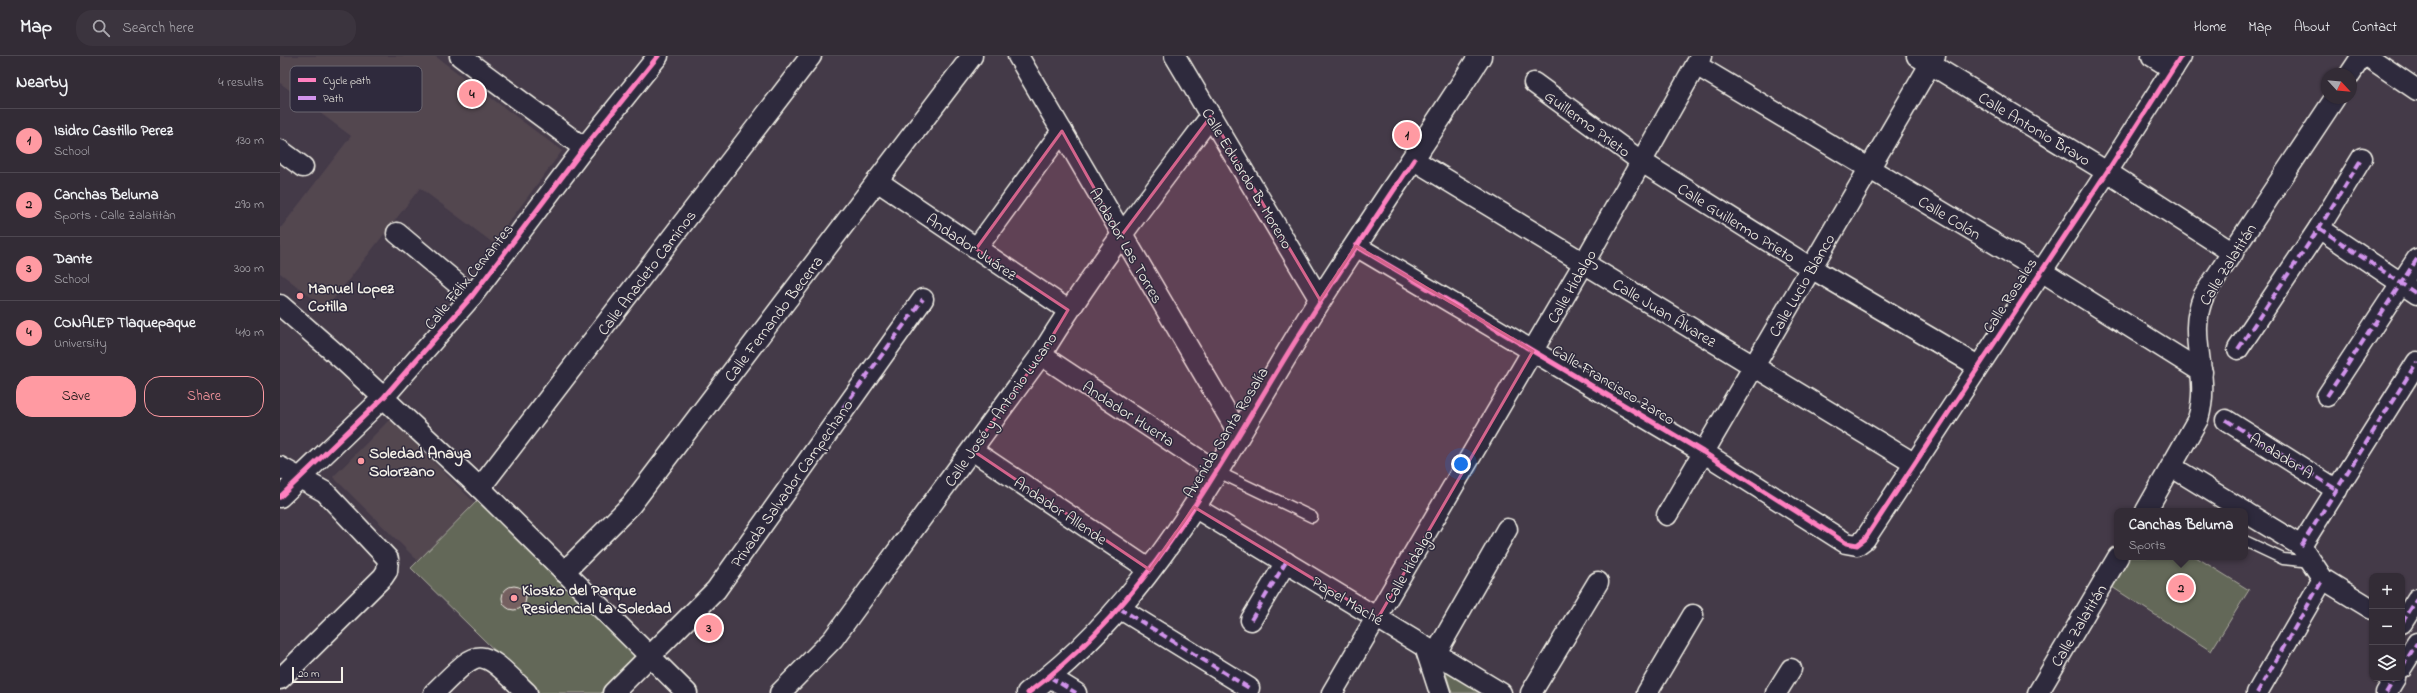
<!DOCTYPE html>
<meta charset="utf-8">
<style>
:root{--surface:#332c36;--page:#3b343e;--text:#f1f3f6;--muted:#a9a7ad;--line:#4e4851;--accent:#ff9aa2}
body{margin:0;font-family:"Indie Flower",sans-serif;background:var(--page);color:var(--text)}
.controls{position:absolute;right:12px;bottom:12px;display:grid;overflow:hidden;border-radius:8px;box-shadow:0 1px 3px #0004}
.controls button{width:36px;height:36px;display:grid;place-items:center;padding:0;border:0;border-bottom:1px solid var(--line);background:var(--surface);color:var(--text);font:20px sans-serif}
.compass{position:absolute;left:2041px;top:12px;width:36px;height:36px;border-radius:50%;background:var(--surface);box-shadow:0 1px 3px #0004;rotate:116deg}
.scale{position:absolute;left:12px;bottom:10px;width:51px;box-sizing:border-box;padding-left:4px;border:2px solid #f4f1e8;border-top:0;font-size:11px;line-height:14px;white-space:nowrap;color:#f4f1e8;-webkit-text-stroke:3px #2f2a3d;paint-order:stroke}
.you{position:absolute;left:1181px;top:408px;width:14px;height:14px;margin:-10px;border:3px solid #fff;border-radius:50%;background:#1a73e8;box-shadow:0 0 0 6px #1a73e833}
.badge{display:grid;place-items:center;width:26px;height:26px;border-radius:50%;background:var(--accent);color:#111;font-size:13px;font-weight:700}
.pin{position:absolute;translate:-50% -50%;border:2px solid #fff;box-shadow:0 1px 4px #0006}
.popup{position:absolute;left:1834px;top:452px;width:134px;height:52px;box-sizing:border-box;display:grid;place-content:center;border-radius:8px;background:var(--surface);filter:drop-shadow(0 1px 3px #0005);font-size:13px;white-space:nowrap;color:var(--muted)}
.popup b{font-size:15px;color:var(--text)}
.popup::after{content:'';position:absolute;left:50%;top:100%;margin-left:-8px;border:8px solid transparent;border-top-color:var(--surface)}
.list{margin:0;padding:0;list-style:none}
h2{display:flex;justify-content:space-between;align-items:center;height:52px;margin:0;padding:0 16px;font-size:17px}
h2 small{font-size:13px;font-weight:400;color:var(--muted)}
.list li{display:grid;grid-template-columns:26px 1fr auto;gap:12px;align-items:center;box-sizing:border-box;height:64px;padding:0 16px;border-top:1px solid var(--line)}
.list b{display:block;font-size:15px;white-space:nowrap}
.list p{margin:0;font-size:13px;white-space:nowrap;color:var(--muted)}
.list em{font-size:13px;font-style:normal;color:var(--muted)}
.actions{display:flex;gap:8px;padding:12px 16px}
.actions a{flex:1;padding:9px 0;border:1px solid var(--accent);border-radius:16px;text-align:center;font-size:14px;color:var(--accent)}
.actions .main{background:var(--accent);color:#111}
.icon{flex:none;width:22px;height:22px;fill:none;stroke:currentColor;stroke-width:2;stroke-linecap:round;stroke-linejoin:round}
.map{position:relative;flex:none;width:2137px;height:637px;overflow:hidden}
header{display:flex;align-items:center;gap:24px;box-sizing:border-box;height:56px;padding:0 20px;background:var(--surface);border-bottom:1px solid var(--line)}
header strong{font-size:19px}
nav{display:flex;gap:22px;margin-inline-start:auto;font-size:14px}
.search{width:280px;height:36px;background:var(--page);display:flex;align-items:center;gap:10px;box-sizing:border-box;padding:0 14px;border-radius:16px;color:var(--muted);font-size:15px}
main{display:flex}
aside{flex:1;background:var(--surface)}
.map>svg:first-child{display:block}
.built{fill:#524650}
.green{fill:#646759;stroke:#acaca0}
.building{fill:#746161;stroke:#f4f1e8}
.lines{fill:none;stroke-linecap:round;stroke-linejoin:round}
.lane-casing{stroke:#f4f1e8;stroke-width:13}
.street-casing{stroke:#f4f1e8;stroke-width:23}
.secondary-casing{stroke:#f4f1e8;stroke-width:25}
.lane{stroke:#2f2a3d;stroke-width:10}
.street{stroke:#2f2a3d;stroke-width:20}
.secondary{stroke:#2f2a3d;stroke-width:22}
.quiet{stroke:#d193ec;stroke-width:4;stroke-dasharray:8 4;stroke-linecap:butt}
.cycleway-casing{stroke:#2f2a3d;stroke-width:8}
.cycleway{stroke:#ff80c0;stroke-width:5}
.marked{fill:#d4648c;fill-opacity:0.2;stroke:#d4648c;stroke-width:3;stroke-linejoin:round}
.poi-dot{fill:#ff9aa2;stroke:#2f2a3d;stroke-width:1.5}
.labels{text-anchor:middle;stroke-width:3;stroke-linejoin:round;paint-order:stroke}
.street-label{font-size:16px;fill:#f4f1e8;stroke:#2f2a3d}
.poi-label{font-size:16px;font-weight:bold;fill:#f4f1e8;stroke:#2f2a3d;text-anchor:start}
.key{fill:#2f2a3d;stroke:#6a6670;stroke-width:1}
.key-label{font-size:11px;fill:#f4f1e8}
</style>
<header>
<strong>Map</strong>
<div class="search"><svg class="icon" aria-label="search" viewBox="0 0 24 24"><circle cx="10" cy="10" r="6"/><path d="M15 15l6 6"/></svg>Search here</div>
<nav><a>Home</a><a>Map</a><a>About</a><a>Contact</a></nav>
</header>
<main>
<aside>
<h2>Nearby<small>4 results</small></h2>
<ul class="list">
<li><span class="badge">1</span><div><b>Isidro Castillo Perez</b><p>School</p></div><em>130 m</em></li>
<li><span class="badge">2</span><div><b>Canchas Beluma</b><p>Sports · Calle Zalatitán</p></div><em>290 m</em></li>
<li><span class="badge">3</span><div><b>Dante</b><p>School</p></div><em>300 m</em></li>
<li><span class="badge">4</span><div><b>CONALEP Tlaquepaque</b><p>University</p></div><em>410 m</em></li>
</ul>
<div class="actions"><a class="main">Save</a><a>Share</a></div>
</aside>
<div class="map">
<svg width="2137" height="637" viewBox="0 0 2137 637">
<rect width="100%" height="100%" fill="#443a48"/>
<filter id="ink" filterUnits="userSpaceOnUse"><feTurbulence type="fractalNoise" baseFrequency=".025" numOctaves="2"/><feDisplacementMap in="SourceGraphic" scale="8" xChannelSelector="R" yChannelSelector="G"/><feConvolveMatrix kernelMatrix="1 2 1 2 8 2 1 2 1" color-interpolation-filters="sRGB"/></filter>
<g filter="url(#ink)">
<g class="built">
<polygon points="0,0 155,0 282,95 213,187 140,132 46,253 0,217 0,173 71,80 0,27"/>
<polygon points="110,363 195,447 138,505 53,421"/>
</g>
<g class="green">
<polygon points="201,441 362,601 327,637 258,637 131,512"/>
<polygon points="1848,501 1916,501 1969,534 1931,595 1832,531"/>
<polygon points="1164,611 1216,637 1172,637"/>
</g>
<circle class="building" cx="234" cy="542" r="12"/>
<g class="lines">
<defs>
<g id="lane">
<polyline points="936,415 1032,461"/>
<polyline points="1965,485 2003,503 2032,506"/>
</g>
<g id="street">
<polyline points="180,0 304,92"/>
<polyline points="738,0 959,378"/>
<polyline points="895,0 1040,244"/>
<polyline points="1637,0 1827,116 1953,197"/>
<polyline points="1872,0 1893,13"/>
<polyline points="2087,0 2137,34"/>
<polyline points="1416,9 1761,215 1922,316"/>
<polyline points="2070,18 2082,0"/>
<polyline points="1254,27 1362,106 1531,212 1698,310"/>
<polyline points="0,94 23,111"/>
<polyline points="1134,104 1635,408"/>
<polyline points="597,125 788,254"/>
<polyline points="2039,172 2137,238"/>
<polyline points="117,177 192,240"/>
<polyline points="1076,190 1423,396 1566,487 1577,489 1585,483 1827,116 1901,0"/>
<polyline points="696,193 782,75"/>
<polyline points="0,249 63,304 200,432 407,637"/>
<polyline points="1958,293 2039,172 2082,102"/>
<polyline points="761,299 936,415"/>
<polyline points="2047,340 2137,203"/>
<polyline points="1946,364 2057,434"/>
<polyline points="692,394 870,514"/>
<polyline points="0,411 45,436 108,503 107,515 103,521 0,623"/>
<polyline points="1892,411 1964,455"/>
<polyline points="200,432 531,0"/>
<polyline points="0,441 104,341 192,240 304,92 378,0"/>
<polyline points="914,451 1221,637"/>
<path d="M1866 455 1918 363C1932 317 1905 282 1924 239L2055 42"/>
<polyline points="1965,456 2021,490 2043,523 2092,553"/>
<polyline points="1387,459 1655,0"/>
<polyline points="2021,490 2137,306"/>
<polyline points="284,516 351,449 692,0"/>
<polyline points="839,552 969,632"/>
<polyline points="971,564 1006,506"/>
<polyline points="2122,567 2137,543"/>
<polyline points="1145,591 1160,637"/>
<polyline points="1156,597 1227,473"/>
<polyline points="2122,611 2137,587"/>
<polyline points="770,621 796,637"/>
<path d="M154 637C202 590 198 589 247 637"/>
<polyline points="333,637 436,534 643,243"/>
<path d="M500 637 553 583 761 299C812 215 872 138 931 60"/>
<polyline points="1052,637 1304,207 1421,0"/>
<polyline points="1251,637 1318,526"/>
<polyline points="1367,637 1413,559"/>
<polyline points="1496,637 1511,613"/>
<polyline points="1758,637 1838,501"/>
<polyline points="1977,637 2043,523"/>
<polyline points="2106,637 2115,622"/>
</g>
<path id="secondary" d="M748 637C882 538 953 381 1040 244 1092 162 1148 82 1200 0"/>
</defs>
<use href="#lane" class="lane-casing"/>
<use href="#street" class="street-casing"/>
<use href="#secondary" class="secondary-casing"/>
<use href="#lane" class="lane"/>
<use href="#street" class="street"/>
<use href="#secondary" class="secondary"/>
<g class="quiet">
<polyline points="2039,172 2137,238"/>
<polyline points="1958,293 2039,172 2082,102"/>
<polyline points="2047,340 2137,203"/>
<polyline points="563,352 643,243"/>
<polyline points="1946,364 2057,434"/>
<polyline points="2021,490 2137,306"/>
<polyline points="839,552 969,632"/>
<polyline points="971,564 1006,506"/>
<polyline points="2122,567 2137,543"/>
<polyline points="2122,611 2137,587"/>
<polyline points="770,621 796,637"/>
<polyline points="1977,637 2043,523"/>
<polyline points="2106,637 2115,622"/>
</g>
<defs>
<g id="cycleway">
<polyline points="1076,190 1423,396 1566,487 1577,489 1585,483 1827,116 1901,0"/>
<polyline points="0,441 104,341 192,240 304,92 378,0"/>
<path d="M748 637C863 552 932 422 1005 302 1046 235 1090 170 1134 104"/>
</g>
</defs>
<use href="#cycleway" class="cycleway-casing"/>
<use href="#cycleway" class="cycleway"/>
</g>
</g>
<path class="marked" d="M931 60 1040 244 1076 190 1253 295 1098 562 914 451 870 514 692 394 761 299 788 254 696 193 782 75 841 180Z"/>
<g class="poi-dot">
<circle cx="20" cy="240" r="4"/>
<circle cx="81" cy="405" r="4"/>
<circle cx="234" cy="542" r="4"/>
</g>
<g class="labels">
<g class="street-label">
<text transform="translate(1308 67) rotate(36)" y="6">Guillermo Prieto</text>
<text transform="translate(1755 72) rotate(31)" y="6">Calle Antonio Bravo</text>
<text transform="translate(968 122) rotate(59)" y="6">Calle Eduardo B. Moreno</text>
<text transform="translate(1670 161) rotate(31)" y="6">Calle Colón</text>
<text transform="translate(1457 166) rotate(32)" y="6">Calle Guillermo Prieto</text>
<text transform="translate(847 189) rotate(60)" y="6">Andador Las Torres</text>
<text transform="translate(692 190) rotate(34)" y="6">Andador Juárez</text>
<text transform="translate(1947 208) rotate(-58)" y="6">Calle Zalatitán</text>
<text transform="translate(366 216) rotate(-53)" y="6">Calle Anacleto Caminos</text>
<text transform="translate(188 220) rotate(-51)" y="6">Calle Félix Cervantes</text>
<text transform="translate(1521 229) rotate(-60)" y="6">Calle Lucio Blanco</text>
<text transform="translate(1291 230) rotate(-60)" y="6">Calle Hidalgo</text>
<text transform="translate(1729 239) rotate(-57)" y="6">Calle Rosales</text>
<text transform="translate(1385 256) rotate(31)" y="6">Calle Juan Álvarez</text>
<text transform="translate(493 262) rotate(-53)" y="6">Calle Fernando Becerra</text>
<text transform="translate(1334 328) rotate(31)" y="6">Calle Francisco Zarco</text>
<text transform="translate(720 353) rotate(-55)" y="6">Calle José y Antonio Lucano</text>
<text transform="translate(849 357) rotate(33)" y="6">Andador Huerta</text>
<text transform="translate(945 376) rotate(-59)" y="6">Avenida Santa Rosalía</text>
<text transform="translate(2002 399) rotate(32)" y="6">Andador A</text>
<text transform="translate(511 427) rotate(-55)" y="6">Privada Salvador Campechano</text>
<text transform="translate(781 454) rotate(34)" y="6">Andador Allende</text>
<text transform="translate(1128 510) rotate(-60)" y="6">Calle Hidalgo</text>
<text transform="translate(1068 544) rotate(31)" y="6">Papel Maché</text>
<text transform="translate(1798 569) rotate(-59)" y="6">Calle Zalatitán</text>
</g>
<g class="poi-label">
<text x="28" y="237">Manuel Lopez<tspan x="28" dy="18">Cotilla</tspan></text>
<text x="89" y="402">Soledad Anaya<tspan x="89" dy="18">Solorzano</tspan></text>
<text x="242" y="539">Kiosko del Parque<tspan x="242" dy="18">Residencial La Soledad</tspan></text>
</g>
</g>
<rect x="10" y="10" width="132" height="46" rx="6" class="key"/>
<rect x="18" y="22" width="18" height="4" fill="#ff80c0"/>
<rect x="18" y="40" width="18" height="4" fill="#d193ec"/>
<g class="key-label">
<text x="43" y="28">Cycle path</text>
<text x="43" y="46">Path</text>
</g>
</svg>
<div class="controls">
<button>+</button>
<button>−</button>
<button><svg class="icon" aria-label="layers" viewBox="0 0 24 24"><path d="M12 4l9 5-9 5-9-5zM3 14l9 5 9-5"/></svg></button>
</div>
<svg class="compass" viewBox="-18 -18 36 36"><path d="M0-13l5 13h-10z" fill="#e53935"/><path d="M0 13l5-13h-10z" fill="#a9a7ad"/></svg>
<div class="scale">20 m</div>
<div class="you"></div>
<div class="pin badge" style="left:1127px;top:79px">1</div>
<div class="pin badge" style="left:1901px;top:532px">2</div>
<div class="popup"><b>Canchas Beluma</b>Sports</div>
<div class="pin badge" style="left:429px;top:572px">3</div>
<div class="pin badge" style="left:192px;top:38px">4</div>
</div>
</main>
